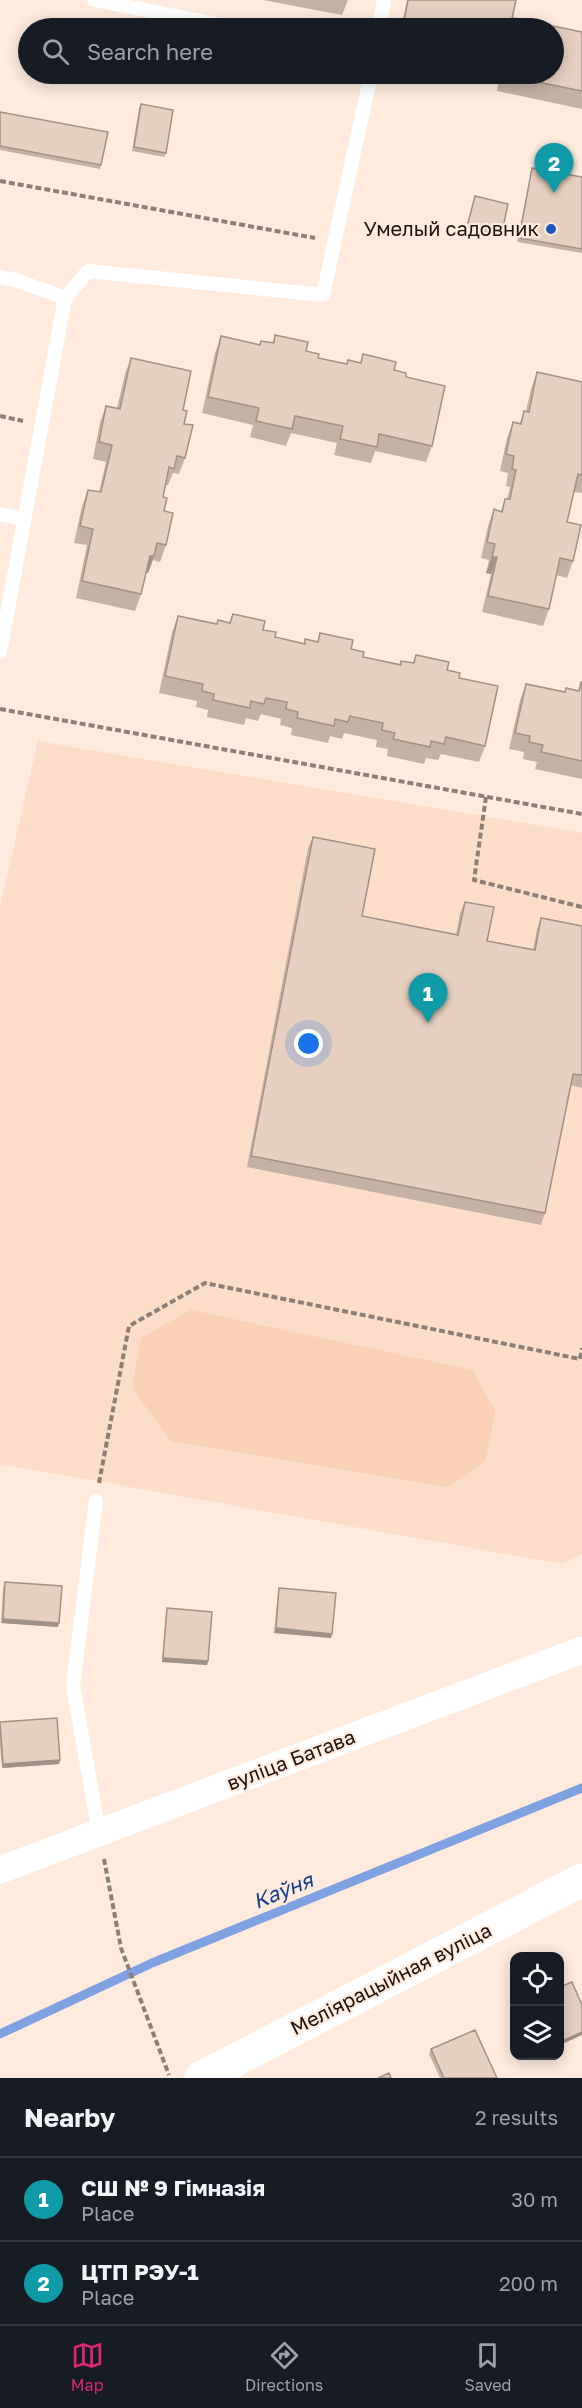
<!DOCTYPE html>
<meta charset="utf-8">
<style>
:root{--surface:#171b24;--page:#242831;--text:#f1f3f6;--muted:#9ea1a6;--line:#363941;--accent:#db2777}
body{margin:0;font-family:"Golos Text",sans-serif;background:var(--page);color:var(--text)}
.controls{position:absolute;right:18px;bottom:18px;display:grid;overflow:hidden;border-radius:12px;box-shadow:0 3px 15px #0003}
.controls button{width:54px;height:54px;display:grid;place-items:center;padding:0;border:0;border-bottom:2px solid var(--line);background:var(--surface);color:var(--text);font:30px sans-serif}
.you{position:absolute;left:309px;top:1044px;width:21px;height:21px;margin:-15px;border:4px solid #fff;border-radius:50%;background:#1a73e8;box-shadow:0 0 0 9px #1a73e833}
.badge{display:grid;place-items:center;width:39px;height:39px;border-radius:50%;background:var(--accent);color:#fff;font-size:20px;font-weight:700}
.pin{position:absolute;translate:-50% -50px;filter:drop-shadow(0 2px 3px #0008)}
.pin::after{content:'';position:absolute;top:32px;width:21px;height:18px;background:inherit;clip-path:polygon(0 0,100% 0,50% 100%)}
.list{margin:0;padding:0;list-style:none}
h2{display:flex;justify-content:space-between;align-items:center;height:78px;margin:0;padding:0 24px;font-size:26px}
h2 small{font-size:20px;font-weight:400;color:var(--muted)}
.list li{display:grid;grid-template-columns:39px 1fr auto;gap:18px;align-items:center;box-sizing:border-box;height:84px;padding:0 24px;border-top:2px solid var(--line)}
.list b{display:block;font-size:22px;white-space:nowrap}
.list p{margin:0;font-size:20px;white-space:nowrap;color:var(--muted)}
.list em{font-size:20px;font-style:normal;color:var(--muted)}
.icon{flex:none;width:33px;height:33px;fill:none;stroke:currentColor;stroke-width:2;stroke-linecap:round;stroke-linejoin:round}
.map{position:relative;flex:none;width:582px;height:2078px;overflow:hidden}
.search{position:absolute;background:var(--surface);box-shadow:0 3px 15px #0003;left:18px;right:18px;top:18px;height:66px;display:flex;align-items:center;gap:15px;box-sizing:border-box;padding:0 21px;border-radius:33px;color:var(--muted);font-size:22px}
.sheet{height:246px;background:var(--surface)}
nav{display:flex;justify-content:space-around;align-items:center;box-sizing:border-box;height:84px;border-top:2px solid var(--line);background:var(--surface);font-size:16px;color:var(--muted)}
nav a{display:grid;justify-items:center;gap:3px}
nav .on{color:var(--accent)}
.map>svg:first-child{display:block}
.built{fill:#fcddc8}
.garden{fill:#fad1b5}
.lines{fill:none;stroke-linecap:round;stroke-linejoin:round}
.stream{stroke:#7da1e1;stroke-width:9}
.path{stroke:#8d7f76;stroke-width:4;stroke-dasharray:6 3;stroke-linecap:butt}
.lane{stroke:#fff;stroke-width:14}
.street{stroke:#fff;stroke-width:27}
.secondary{stroke:#fff;stroke-width:33}
.wall{fill:#c6b2a4}
.shaded-wall{fill:#a19186}
.building{fill:#e6cfbf;stroke:#a19186;stroke-width:1.5}
.poi-dot{fill:#1b57c3;stroke:#feebde;stroke-width:2}
.labels{text-anchor:middle;stroke-width:4.5;stroke-linejoin:round;paint-order:stroke}
.poi-label{font-size:20px;fill:#1c140e;stroke:#feebde;text-anchor:end}
.street-label{font-size:20px;fill:#1c140e;stroke:#feebde}
.water-label{font-size:21px;font-style:italic;fill:#163e88;stroke:#feebde}
</style>
<div class="map">
<svg width="582" height="2078" viewBox="0 0 582 2078">
<rect width="100%" height="100%" fill="#feebde"/>
<polygon class="built" points="38,741 582,833 582,1554 562,1564 0,1464 0,907"/>
<polygon class="garden" points="191,1310 473,1370 495,1411 486,1460 448,1487 171,1441 132,1388 141,1338"/>
<g class="lines">
<polyline class="stream" points="0,2034 152,1963 582,1788"/>
<g class="path">
<polyline points="0,181 315,238"/>
<polyline points="0,416 23,421"/>
<polyline points="0,709 582,814"/>
<polyline points="486,797 474,880 582,907"/>
<polyline points="99,1483 129,1326 205,1283 580,1359 582,1348"/>
<polyline points="104,1859 121,1948 169,2075"/>
</g>
<g class="lane">
<polyline points="94,0 237,28"/>
<polyline points="379,28 384,0"/>
<polyline points="0,277 16,280 65,298"/>
<polyline points="0,514 24,519"/>
<polyline points="0,652 65,298 88,271 323,295 371,74"/>
<polyline points="96,1501 73,1686 99,1832"/>
</g>
<polyline class="street" points="0,1870 582,1650"/>
<polyline class="secondary" points="201,2078 582,1880"/>
</g>
<g class="wall">
<polygon points="263,0 348,0 342,15"/>
<polygon points="407,0 516,0 510,28 420,28 402,25"/>
<polygon points="514,18 582,32 582,109 497,91 500,74 554,74 554,28 510,28"/>
<polygon points="141,104 166,153 164,157 132,151 139,108"/>
<polygon points="0,112 101,165 100,169 0,150"/>
<polygon points="532,168 582,177 582,253 517,242"/>
<polygon points="475,196 502,232 500,236 467,228"/>
<polygon points="275,335 318,358 347,364 348,360 360,363 363,354 394,370 406,377 432,446 426,462 375,451 371,463 334,455 337,443 291,433 286,446 250,437 253,425 202,413 215,353 221,336 259,345 272,343"/>
<polygon points="131,358 183,410 185,458 179,474 173,473 168,485 166,485 163,497 164,511 166,545 160,562 153,560 148,573 146,572 141,594 135,611 76,598 87,545 74,543 82,506 88,490 99,492 106,462 93,459 100,422 106,406 117,408 125,374"/>
<polygon points="537,372 582,382 582,493 574,492 567,522 573,561 567,578 556,575 549,609 543,626 482,612 491,574 486,573 489,560 481,558 488,526 494,509 501,511 505,499 507,499 510,487 506,486 508,473 500,471 507,438 513,422 520,423 524,411 526,411 531,389"/>
<polygon points="233,614 263,630 275,637 304,643 305,639 317,642 320,633 351,649 363,657 400,664 401,661 413,663 416,655 447,670 459,678 485,746 479,762 441,754 438,760 426,758 424,764 387,756 388,749 376,747 377,740 344,733 342,739 330,736 328,743 291,735 292,728 280,725 281,719 261,714 258,721 246,718 244,725 207,717 208,710 196,707 197,701 159,693 172,632 178,616 216,624 230,622"/>
<polygon points="581,682 582,682 582,779 535,769 537,762 523,759 524,752 509,749 520,700 526,684 565,692 566,688 578,691"/>
<polygon points="313,837 362,916 456,935 460,913 465,902 487,941 533,950 537,929 541,918 582,926 582,1088 570,1085 545,1213 541,1225 247,1167 308,848"/>
<polygon points="5,1582 58,1627 1,1623 3,1587"/>
<polygon points="279,1588 332,1634 331,1638 274,1633 278,1592"/>
<polygon points="167,1608 208,1661 207,1665 162,1662 166,1612"/>
<polygon points="0,1722 60,1760 59,1764 2,1768 0,1746"/>
<polygon points="431,2049 497,2078 440,2078 429,2054"/>
</g>
<g class="shaded-wall">
<polygon points="150,556 154,556 148,573 144,572"/>
<polygon points="492,557 497,557 491,574 486,573"/>
<polygon points="3,1619 59,1623 58,1627 1,1623"/>
<polygon points="276,1628 332,1634 331,1638 274,1633"/>
<polygon points="163,1658 208,1661 207,1665 162,1662"/>
<polygon points="60,1760 59,1764 2,1768 3,1764"/>
<polygon points="582,2032 582,2035 560,2045 560,2042"/>
</g>
<g class="building">
<polygon points="408,0 516,0 510,28 444,28 404,21"/>
<polygon points="514,18 582,32 582,91 503,75 503,74 554,74 554,28 512,28"/>
<polygon points="141,104 173,110 166,153 134,147"/>
<polygon points="0,112 108,132 101,165 0,146"/>
<polygon points="532,168 582,177 582,249 519,238"/>
<polygon points="475,196 508,204 502,232 468,223"/>
<polygon points="275,335 308,342 306,351 319,354 318,358 347,364 348,360 361,363 363,354 396,362 394,370 406,373 406,377 445,386 432,446 379,434 377,447 340,439 343,426 295,416 292,429 256,421 259,408 208,397 221,336 260,345 261,341 274,343"/>
<polygon points="131,358 191,371 183,410 187,411 184,424 193,425 185,458 177,456 174,469 169,467 163,497 167,498 164,511 173,513 166,545 157,543 154,556 150,556 141,594 82,581 93,529 80,526 88,490 101,492 112,445 99,442 106,406 120,409"/>
<polygon points="537,372 582,382 582,475 578,474 567,522 581,525 573,561 560,558 549,609 488,596 497,557 492,557 495,544 487,542 494,509 502,512 505,499 510,499 516,470 512,469 514,456 506,454 513,422 521,424 524,411 529,412"/>
<polygon points="233,614 265,621 263,630 276,632 275,637 305,644 305,639 318,642 320,633 353,640 351,649 364,652 363,657 401,665 401,661 414,663 416,655 449,662 447,670 460,673 459,678 498,686 485,746 446,737 444,744 431,741 430,747 393,739 395,733 382,730 383,723 350,716 348,722 335,719 334,726 297,718 298,712 286,709 287,702 266,698 264,704 251,701 250,708 213,700 214,694 202,691 203,684 165,676 178,616 217,624 218,620 230,623"/>
<polygon points="581,682 582,682 582,761 541,752 543,745 529,742 530,736 515,733 526,684 565,692 566,688 579,691"/>
<polygon points="313,837 375,849 362,916 458,935 465,902 494,907 487,941 535,950 541,918 582,926 582,1075 573,1074 545,1213 251,1156"/>
<polygon points="5,1582 62,1586 59,1623 3,1619"/>
<polygon points="279,1588 336,1593 332,1634 276,1628"/>
<polygon points="167,1608 212,1612 208,1661 163,1658"/>
<polygon points="57,1718 60,1760 3,1764 0,1722"/>
<polygon points="572,1982 582,2005 582,2032 560,2042 560,1987"/>
<polygon points="475,2030 497,2078 444,2078 431,2049"/>
<polygon points="389,2073 391,2078 378,2078"/>
</g>
<circle class="poi-dot" cx="551" cy="229" r="6"/>
<g class="labels">
<g class="poi-label">
<text x="539" y="236">Умелый садовник</text>
</g>
<g class="street-label">
<text transform="translate(291 1760) rotate(-21)" y="7">вуліца Батава</text>
<text transform="translate(391 1979) rotate(-27)" y="7">Меліярацыйная вуліца</text>
</g>
<g class="water-label">
<text transform="translate(283 1891) rotate(-22)" y="7">Каўня</text>
</g>
</g>
</svg>
<div class="controls">
<button><svg class="icon" aria-label="locate" viewBox="0 0 24 24"><circle cx="12" cy="12" r="6"/><path d="M12 2v4M12 18v4M2 12h4M18 12h4"/></svg></button>
<button><svg class="icon" aria-label="layers" viewBox="0 0 24 24"><path d="M12 4l9 5-9 5-9-5zM3 14l9 5 9-5"/></svg></button>
</div>
<div class="you"></div>
<div class="pin badge" style="left:428px;top:1023px;background:#0f9aa8">1</div>
<div class="pin badge" style="left:554px;top:193px;background:#0f9aa8">2</div>
<div class="search"><svg class="icon" aria-label="search" viewBox="0 0 24 24"><circle cx="10" cy="10" r="6"/><path d="M15 15l6 6"/></svg>Search here</div>
</div>
<section class="sheet">
<h2>Nearby<small>2 results</small></h2>
<ul class="list">
<li><span class="badge" style="background:#0f9aa8">1</span><div><b>СШ № 9 Гімназія</b><p>Place</p></div><em>30 m</em></li>
<li><span class="badge" style="background:#0f9aa8">2</span><div><b>ЦТП РЭУ-1</b><p>Place</p></div><em>200 m</em></li>
</ul>
</section>
<nav>
<a class="on"><svg class="icon" aria-label="map" viewBox="0 0 24 24"><path d="M3 6l6-2 6 2 6-2v14l-6 2-6-2-6 2zM9 4v14M15 6v14"/></svg>Map</a>
<a><svg class="icon" aria-label="directions" viewBox="0 0 24 24"><path d="M12 3l9 9-9 9-9-9zM9 14v-3h6M13 9l2 2-2 2"/></svg>Directions</a>
<a><svg class="icon" aria-label="saved" viewBox="0 0 24 24"><path d="M7 4h10v16l-5-4-5 4z"/></svg>Saved</a>
</nav>
